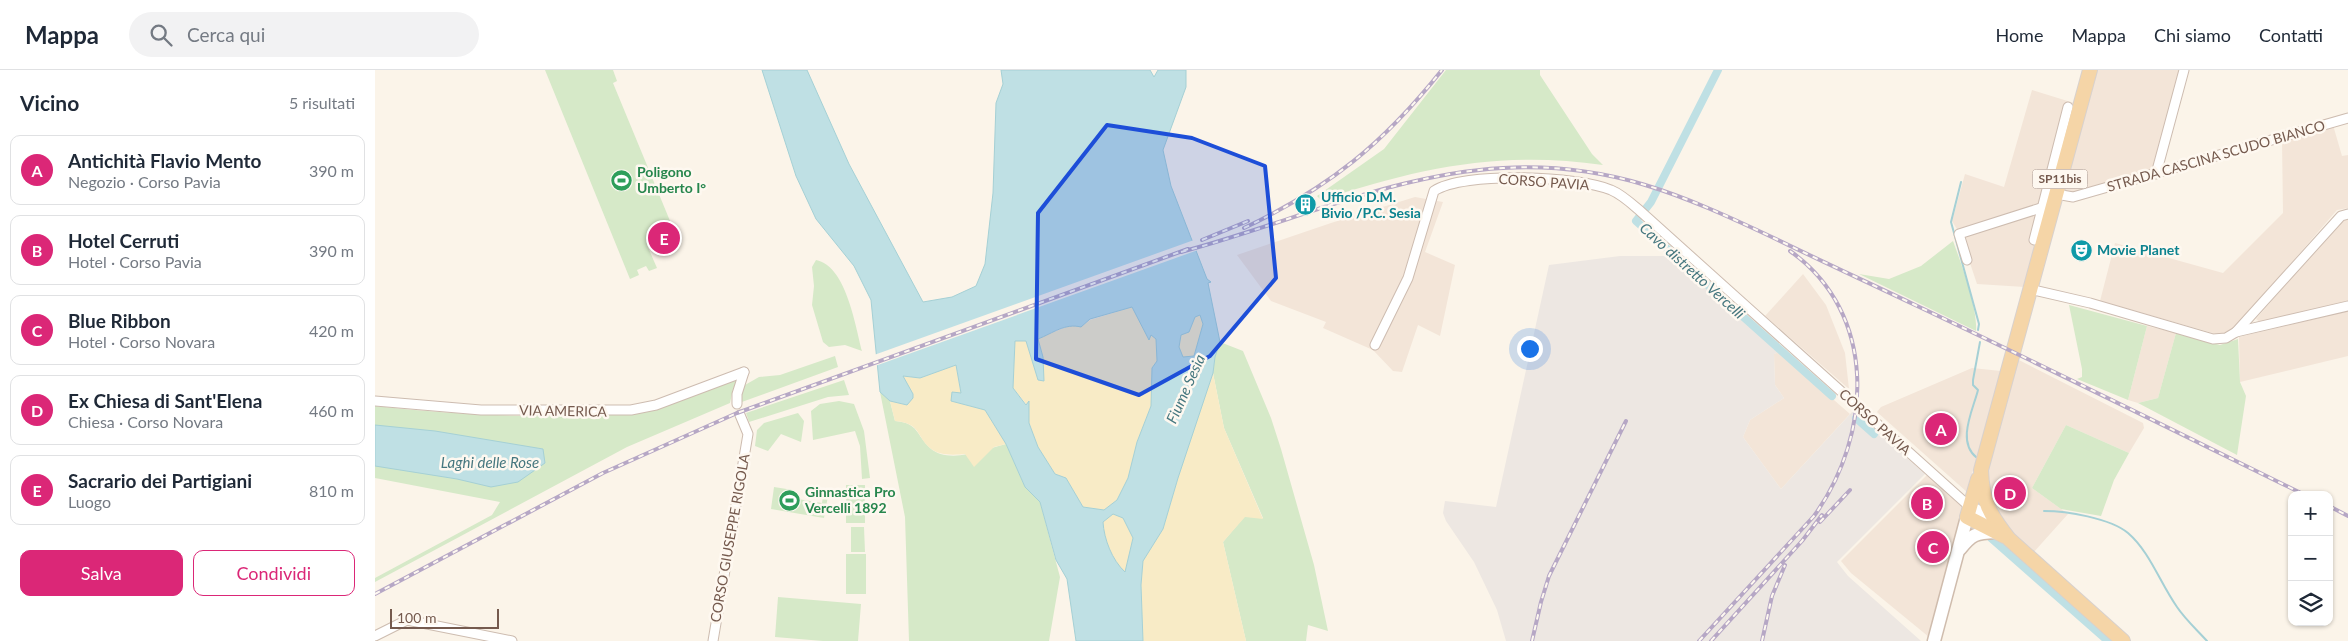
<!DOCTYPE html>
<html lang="it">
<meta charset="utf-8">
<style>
:root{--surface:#fff;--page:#f2f2f3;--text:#1f2937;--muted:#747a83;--line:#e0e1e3;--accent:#db2777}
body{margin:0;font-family:Lato,sans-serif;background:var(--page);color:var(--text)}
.controls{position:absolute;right:15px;bottom:15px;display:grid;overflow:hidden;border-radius:10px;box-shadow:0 1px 4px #0004}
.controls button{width:45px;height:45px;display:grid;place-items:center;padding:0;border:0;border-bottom:1px solid var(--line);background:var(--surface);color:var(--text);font:25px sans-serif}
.scale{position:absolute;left:15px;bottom:12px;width:109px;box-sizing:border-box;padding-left:5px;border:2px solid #755a4e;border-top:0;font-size:14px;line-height:18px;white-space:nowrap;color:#755a4e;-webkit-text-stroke:4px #fef8f0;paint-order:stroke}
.you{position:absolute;left:1154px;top:278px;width:18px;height:18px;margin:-12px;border:4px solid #fff;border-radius:50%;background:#1a73e8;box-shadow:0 0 0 8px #1a73e833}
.badge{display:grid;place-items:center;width:32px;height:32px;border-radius:50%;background:var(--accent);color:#fff;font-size:16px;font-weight:700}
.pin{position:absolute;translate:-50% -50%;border:2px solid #fff;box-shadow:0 1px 5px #0006}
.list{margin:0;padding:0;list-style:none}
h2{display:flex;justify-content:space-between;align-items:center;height:65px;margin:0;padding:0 20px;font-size:21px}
h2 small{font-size:16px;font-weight:400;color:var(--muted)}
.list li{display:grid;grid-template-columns:32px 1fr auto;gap:15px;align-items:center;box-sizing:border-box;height:70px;margin:0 10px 10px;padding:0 10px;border:1px solid var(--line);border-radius:10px}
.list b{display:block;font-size:19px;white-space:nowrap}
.list p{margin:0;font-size:16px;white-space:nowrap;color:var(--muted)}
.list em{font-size:16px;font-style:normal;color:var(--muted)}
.actions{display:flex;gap:10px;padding:15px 20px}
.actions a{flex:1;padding:11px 0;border:1px solid var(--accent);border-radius:10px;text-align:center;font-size:18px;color:var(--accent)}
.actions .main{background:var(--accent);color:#fff}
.icon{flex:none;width:28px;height:28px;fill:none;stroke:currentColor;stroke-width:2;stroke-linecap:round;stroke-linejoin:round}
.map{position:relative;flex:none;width:1973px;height:571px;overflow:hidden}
header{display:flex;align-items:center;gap:30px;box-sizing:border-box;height:70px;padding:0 25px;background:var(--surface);border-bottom:1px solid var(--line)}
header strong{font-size:24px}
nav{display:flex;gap:28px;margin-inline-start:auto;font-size:18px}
.search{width:350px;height:45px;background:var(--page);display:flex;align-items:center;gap:12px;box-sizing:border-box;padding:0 18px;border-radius:28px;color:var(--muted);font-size:19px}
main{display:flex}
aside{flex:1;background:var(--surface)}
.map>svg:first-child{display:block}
.residential{fill:#f3e5d8}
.industrial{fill:#ede7e2}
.green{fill:#d6e9c8}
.sand{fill:#f8ebc6}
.water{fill:#bfe0e4;stroke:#a5d0d5;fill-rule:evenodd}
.pier{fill:#fbf4e9}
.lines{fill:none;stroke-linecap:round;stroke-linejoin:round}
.stream{stroke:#a5d0d5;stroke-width:2}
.canal{stroke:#bfe0e4;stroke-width:8}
.street-casing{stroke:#cdbcb0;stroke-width:11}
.secondary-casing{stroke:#cfbcad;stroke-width:15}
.primary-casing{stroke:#d8d1cd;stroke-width:16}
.street{stroke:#fff;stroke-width:9}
.secondary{stroke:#fff;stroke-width:12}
.primary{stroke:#f5d5a7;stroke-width:14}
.rail-casing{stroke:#b6a7c5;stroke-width:4}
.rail{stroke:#fef8f0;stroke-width:2;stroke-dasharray:5.5;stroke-linecap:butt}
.marked{fill:#1d4ed8;fill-opacity:0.2;stroke:#1d4ed8;stroke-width:4;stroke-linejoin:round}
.labels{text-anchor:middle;stroke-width:5;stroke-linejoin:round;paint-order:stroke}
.shield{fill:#fef8f0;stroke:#9e897f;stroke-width:1}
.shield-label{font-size:12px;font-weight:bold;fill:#755a4e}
.street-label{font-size:14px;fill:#755a4e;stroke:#fef8f0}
.leisure-label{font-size:14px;font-weight:bold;fill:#27864d;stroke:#fef8f0;text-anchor:start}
.culture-label{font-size:14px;font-weight:bold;fill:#0d838f;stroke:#fef8f0;text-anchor:start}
.water-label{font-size:15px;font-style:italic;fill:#46777f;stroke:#fef8f0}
</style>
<header>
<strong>Mappa</strong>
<div class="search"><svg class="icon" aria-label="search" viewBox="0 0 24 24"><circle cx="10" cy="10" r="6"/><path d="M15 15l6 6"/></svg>Cerca qui</div>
<nav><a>Home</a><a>Mappa</a><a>Chi siamo</a><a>Contatti</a></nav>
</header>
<main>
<aside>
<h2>Vicino<small>5 risultati</small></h2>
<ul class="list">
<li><span class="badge">A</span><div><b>Antichità Flavio Mento</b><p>Negozio · Corso Pavia</p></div><em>390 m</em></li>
<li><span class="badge">B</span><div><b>Hotel Cerruti</b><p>Hotel · Corso Pavia</p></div><em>390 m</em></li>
<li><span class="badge">C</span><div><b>Blue Ribbon</b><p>Hotel · Corso Novara</p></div><em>420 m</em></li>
<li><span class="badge">D</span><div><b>Ex Chiesa di Sant'Elena</b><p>Chiesa · Corso Novara</p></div><em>460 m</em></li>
<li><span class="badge">E</span><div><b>Sacrario dei Partigiani</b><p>Luogo</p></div><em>810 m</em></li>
</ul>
<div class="actions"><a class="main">Salva</a><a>Condividi</a></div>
</aside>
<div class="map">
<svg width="1973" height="571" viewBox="0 0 1973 571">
<rect width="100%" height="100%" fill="#fbf4e9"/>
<g class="residential">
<polygon points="1721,0 1805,0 1778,98 1772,103 1696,126 1688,121"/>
<polygon points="1657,20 1699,33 1650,217 1602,214 1586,166 1577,151 1590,104 1629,117"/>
<polygon points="1958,55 1967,86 1973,85 1973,138 1962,140 1860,258 1845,265 1725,231 1740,173 1848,203 1908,143 1907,70"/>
<polygon points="1040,127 1068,132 1050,182 1080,195 1065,266 1043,255 1027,302 1018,301 998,280 948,258 951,252 896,231 862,185 956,153"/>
<polygon points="1973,147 1973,231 1885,252 1881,249 1966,151"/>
<polygon points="1428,204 1451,235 1470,283 1474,319 1390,246"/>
<polygon points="1973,241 1973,286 1865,312 1864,267"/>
<polygon points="1772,256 1801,263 1783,328 1763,333 1753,330"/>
<polygon points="1404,282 1475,344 1406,419 1368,367 1375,350 1409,328 1400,315 1399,284"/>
<polygon points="1640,288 1768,353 1769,358 1754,383 1691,355 1657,418 1693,444 1658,483 1625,451 1608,412"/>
<polygon points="1597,298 1626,301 1592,422 1502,342 1506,337"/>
<polygon points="1552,405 1589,436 1554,567 1476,503 1466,491"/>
</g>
<polygon class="industrial" points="1245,186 1296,186 1404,282 1399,284 1400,315 1409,328 1375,350 1368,367 1406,419 1478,341 1550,404 1462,492 1473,506 1546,571 1131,571 1122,540 1099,492 1071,451 1068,443 1070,431 1121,437 1174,195"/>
<g class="green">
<polygon points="170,0 238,0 242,11 238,13 300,163 272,175 282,198 274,201 271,196 262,200 264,205 255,209"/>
<path d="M1071 0H1165V5L1217 84 1228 95C1126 80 1043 98 946 130L942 126 1009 79Z"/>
<path d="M1578 171C1586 193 1603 239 1601 261L1484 204 1514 209 1546 196Z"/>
<path d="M441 190C471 196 480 254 487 281L470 275 454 277 448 272 437 235 439 216 437 197Z"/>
<polygon points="1694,235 1772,256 1753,330 1702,309 1707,307 1707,299"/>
<polygon points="1801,263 1845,275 1863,269 1865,312 1871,326 1862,385 1763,333 1783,328"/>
<polygon points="845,272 868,281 896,348 906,379 939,495 953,561 933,555 931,571 871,571 848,472 870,446 888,448 849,358 838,303 840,287"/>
<polygon points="460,286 463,297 364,333 370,315 384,307 405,305"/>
<path d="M364 307 358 319 355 333 252 377 0 512V508L117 445 125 432 0 408V336C64 343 128 347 193 346 222 345 251 346 279 339 308 332 336 318 364 307Z"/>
<polygon points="469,310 474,325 453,327 374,352 371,343"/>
<path d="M505 322 515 331 520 351C544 353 541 365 555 378 574 395 610 379 631 374L650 417 665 432 685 507 674 571H534L530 447Z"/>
<polygon points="464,331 479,334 489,361 495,408 487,409 485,376 480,361 438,370 436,341 445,334"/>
<polygon points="423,343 429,351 426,372 406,364 393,381 380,376 382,360 389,353"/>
<polygon points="1691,355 1754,383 1739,410 1726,446 1686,439 1657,418"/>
<rect x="471" y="415" width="19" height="38"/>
<polygon points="399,417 418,420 417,428 447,433 448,426 453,426 449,448 396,439"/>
<polygon points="476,457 489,457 490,482 476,482"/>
<rect x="471" y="484" width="20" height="40"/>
<polygon points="403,527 486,534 483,571 448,571 400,567"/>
</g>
<g class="sand">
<polygon points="757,237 774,270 776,265 781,269 782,291 777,298 776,336 762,372 753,408 742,430 729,440 708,437 691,408 680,404 663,377 654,353 654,332 652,335 638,318 640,271 651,271 663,310 669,311 668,287 663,268 697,255 706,257 715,250"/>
<polygon points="825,245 828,254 819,287 808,288 804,277 806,265 814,262 820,247"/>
<path d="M581 295 586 324 576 331 610 340 631 374 619 377 599 397 590 384C579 385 564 386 555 378 541 366 546 353 520 351L515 331 532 335 538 324 527 306 545 308Z"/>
<polygon points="838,303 849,358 888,449 870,447 848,472 871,571 768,571 766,515 768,491 788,459 803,408"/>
<path d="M738 444 748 448 758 468 750 503C737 490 729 470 728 452Z"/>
</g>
<g class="water">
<path d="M387 0H432L474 94 548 232 577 227 601 216 610 194 618 123 621 33 628 14 626 0H775L779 7 783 0H811V17L788 80 796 116 832 209 836 212 833 213 845 272 840 287 838 303 803 408 788 459 768 491 766 515 768 571H701L692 509 681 490 665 432 650 417 631 374 610 340 576 331 577 322 586 323 581 295 545 308 528 306 538 324V328L532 335 515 331 505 322 496 230 479 196 441 149 421 106ZM757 237 774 270 776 265 781 269 782 291 777 298 776 336 762 372 753 408 742 430 729 440 708 437 691 408 680 404 663 377 654 353V331L651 335 638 318 640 271H651L663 310 669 311 668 287 663 269C678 263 690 253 706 257L715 249ZM825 245 828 254 819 286 808 287 804 277 806 265 814 262 820 247ZM738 444 748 448 758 468 750 502C737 490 729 469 728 452Z"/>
<polygon points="0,355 60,361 168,379 170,393 143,412 116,417 82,409 0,396"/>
</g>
<polygon class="pier" points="819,170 823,180 500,296 499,285"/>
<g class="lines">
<g class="stream">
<polyline points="1586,112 1576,152 1604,254 1603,260"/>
<path d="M1602 388C1581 372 1598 340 1603 320L1598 315V310L1605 272"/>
<path d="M1669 441C1691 441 1735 448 1753 463 1775 482 1785 513 1802 537 1810 549 1822 560 1832 571"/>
</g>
<g class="canal">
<polyline points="1343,0 1276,132 1261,151 1457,326"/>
<polyline points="1481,348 1499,364"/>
<polyline points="1616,468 1733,571"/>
</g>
<defs>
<g id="street">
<polyline points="1781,104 1809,0"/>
<polyline points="1681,124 1698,127 1973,48"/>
<polyline points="1659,170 1693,37"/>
<polyline points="1592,190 1584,164 1672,136"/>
<polyline points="1654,219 1715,233 1838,269 1851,268 1861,262 1966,146 1973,144"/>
<polyline points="1861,262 1973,236"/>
<path d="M1000 275 1033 208 1059 121C1088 101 1204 106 1236 120 1246 124 1256 133 1264 140L1595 437"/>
<polyline points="0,331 106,340 256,340 281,335 369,302"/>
<polyline points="362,334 362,324 369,302"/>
<polyline points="0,566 32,550 137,571"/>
<polyline points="338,571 373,364 365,345"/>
</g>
<g id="secondary">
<polyline points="1595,437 1619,450"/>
<path d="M1585 479C1597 464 1601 463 1620 462"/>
<polyline points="1559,571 1592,447"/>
</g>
<g id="primary">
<path d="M1715 0 1606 400C1607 431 1615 445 1634 469L1748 571"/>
<polyline points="1603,409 1592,447 1629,466"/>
</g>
</defs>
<use href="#street" class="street-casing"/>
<use href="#secondary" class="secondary-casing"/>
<use href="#primary" class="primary-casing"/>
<use href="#street" class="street"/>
<use href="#secondary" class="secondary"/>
<use href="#primary" class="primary"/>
<defs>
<g id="rail">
<path d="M869 158C955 117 1008 74 1067 0"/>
<polyline points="827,170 873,151"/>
<path d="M806 182C913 154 1017 104 1128 98 1234 92 1308 125 1401 169 1446 191 1492 212 1538 234 1669 296 1800 361 1930 425"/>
<polyline points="1954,436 1973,446"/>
<polyline points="1445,452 1475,420"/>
<polyline points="0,524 228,403 362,343 813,179"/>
<polyline points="1157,571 1166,532 1174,506 1251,351"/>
<path d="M1324 571 1439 446C1498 364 1503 243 1415 181"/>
<polyline points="1336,571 1427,471 1447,445"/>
<polyline points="1387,571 1397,526 1410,495"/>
</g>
</defs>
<use href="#rail" class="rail-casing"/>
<use href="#rail" class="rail"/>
</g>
<path class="marked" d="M732 55 817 68 890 96 901 208 835 286 764 325 661 289 663 143Z"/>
<defs>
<symbol id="stadium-disc" viewBox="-11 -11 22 22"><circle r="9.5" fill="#2e9e5b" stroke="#fef8f0"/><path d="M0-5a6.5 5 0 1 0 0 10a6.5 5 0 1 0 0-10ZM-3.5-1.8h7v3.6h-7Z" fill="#fff"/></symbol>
<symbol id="building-disc" viewBox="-11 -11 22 22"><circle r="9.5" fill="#0f9aa8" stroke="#fef8f0"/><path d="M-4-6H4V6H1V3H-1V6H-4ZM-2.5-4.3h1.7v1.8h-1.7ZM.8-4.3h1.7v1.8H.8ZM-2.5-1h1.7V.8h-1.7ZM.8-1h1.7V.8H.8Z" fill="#fff"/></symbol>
<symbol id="theatre-disc" viewBox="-11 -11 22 22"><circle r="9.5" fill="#0f9aa8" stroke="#fef8f0"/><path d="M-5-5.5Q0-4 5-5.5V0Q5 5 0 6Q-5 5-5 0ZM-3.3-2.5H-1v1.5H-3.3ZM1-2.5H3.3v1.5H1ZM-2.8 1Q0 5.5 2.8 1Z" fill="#fff"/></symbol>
</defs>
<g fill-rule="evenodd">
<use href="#stadium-disc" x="234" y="98" width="25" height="25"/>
<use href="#building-disc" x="918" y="122" width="25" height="25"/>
<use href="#theatre-disc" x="1694" y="168" width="25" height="25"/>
<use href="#stadium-disc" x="402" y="418" width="25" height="25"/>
</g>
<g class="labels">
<rect class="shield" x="1657.5" y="99.5" width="55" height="19" rx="4"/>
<g class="shield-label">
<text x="1685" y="113">SP11bis</text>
</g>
<g class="street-label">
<text transform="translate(1841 86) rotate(-16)" y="5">STRADA CASCINA SCUDO BIANCO</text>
<text transform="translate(1169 112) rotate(4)" y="5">CORSO PAVIA</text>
<text transform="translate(188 341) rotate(1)" y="5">VIA AMERICA</text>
<text transform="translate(1500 352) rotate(42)" y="5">CORSO PAVIA</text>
<text transform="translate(355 468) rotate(-80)" y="5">CORSO GIUSEPPE RIGOLA</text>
</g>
<g class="leisure-label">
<text x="262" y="107">Poligono<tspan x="262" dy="16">Umberto I°</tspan></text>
<text x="430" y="427">Ginnastica Pro<tspan x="430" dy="16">Vercelli 1892</tspan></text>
</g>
<g class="culture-label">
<text x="946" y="132">Ufficio D.M.<tspan x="946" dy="16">Bivio /P.C. Sesia</tspan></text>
<text x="1722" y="185">Movie Planet</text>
</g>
<g class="water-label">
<text transform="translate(1317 201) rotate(42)" y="5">Cavo distretto Vercelli</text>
<text transform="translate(811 319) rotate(-66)" y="5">Fiume Sesia</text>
<text x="115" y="398">Laghi delle Rose</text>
</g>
</g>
</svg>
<div class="controls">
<button>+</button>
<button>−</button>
<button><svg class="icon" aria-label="layers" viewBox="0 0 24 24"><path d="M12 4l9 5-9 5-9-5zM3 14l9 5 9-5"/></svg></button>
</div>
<div class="scale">100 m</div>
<div class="you"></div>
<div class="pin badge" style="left:1566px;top:359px">A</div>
<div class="pin badge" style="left:1552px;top:433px">B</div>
<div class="pin badge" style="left:1558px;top:477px">C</div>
<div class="pin badge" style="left:1635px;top:423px">D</div>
<div class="pin badge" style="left:289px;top:168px">E</div>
</div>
</main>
